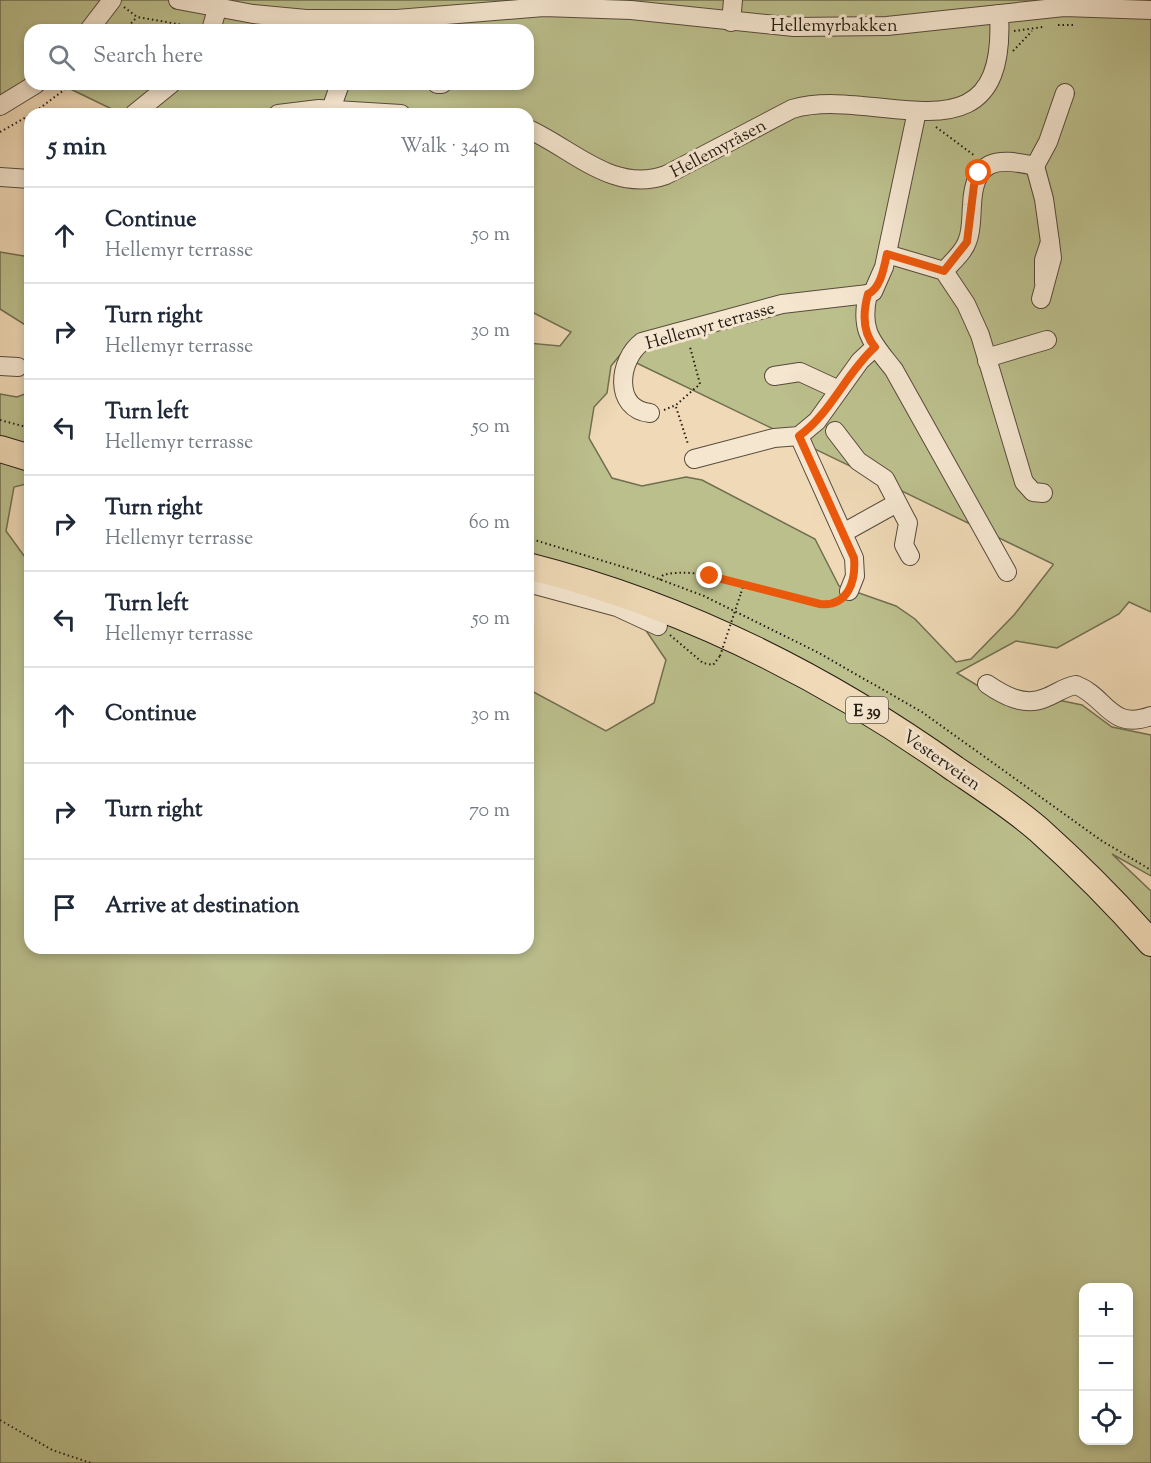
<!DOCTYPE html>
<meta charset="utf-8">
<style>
:root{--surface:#fff;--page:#f2f2f3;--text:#1f2937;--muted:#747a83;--line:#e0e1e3}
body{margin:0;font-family:"Sorts Mill Goudy",serif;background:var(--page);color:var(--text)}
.controls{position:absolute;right:18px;bottom:18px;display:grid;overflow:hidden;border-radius:12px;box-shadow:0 3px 9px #0003}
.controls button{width:54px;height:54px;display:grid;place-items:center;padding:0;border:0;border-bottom:2px solid var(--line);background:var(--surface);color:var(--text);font:30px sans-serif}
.stop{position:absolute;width:18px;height:18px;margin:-14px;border:4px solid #ea580c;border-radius:50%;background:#fff}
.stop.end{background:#ea580c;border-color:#fff;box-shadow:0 2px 6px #0008}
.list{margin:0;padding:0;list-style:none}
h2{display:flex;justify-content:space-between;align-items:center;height:78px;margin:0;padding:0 24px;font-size:26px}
h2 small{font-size:20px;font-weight:400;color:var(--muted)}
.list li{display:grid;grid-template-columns:39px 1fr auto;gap:18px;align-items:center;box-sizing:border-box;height:96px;padding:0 24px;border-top:2px solid var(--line)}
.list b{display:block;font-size:22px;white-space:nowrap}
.list p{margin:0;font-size:20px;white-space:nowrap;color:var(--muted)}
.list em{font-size:20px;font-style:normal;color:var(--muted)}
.icon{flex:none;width:33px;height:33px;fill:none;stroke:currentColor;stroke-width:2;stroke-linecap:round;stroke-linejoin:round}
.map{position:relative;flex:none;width:1151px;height:1463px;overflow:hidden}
.search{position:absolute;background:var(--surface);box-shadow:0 3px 9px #0003;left:24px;top:24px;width:510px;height:66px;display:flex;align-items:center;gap:15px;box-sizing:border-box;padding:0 21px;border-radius:18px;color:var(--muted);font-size:22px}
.panel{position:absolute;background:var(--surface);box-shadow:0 3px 9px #0003;left:24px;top:108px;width:510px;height:846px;border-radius:18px}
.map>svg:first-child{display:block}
.green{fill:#bbbf8c;stroke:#706e50;stroke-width:1.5;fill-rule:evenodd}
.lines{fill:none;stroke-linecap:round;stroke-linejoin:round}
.minor-casing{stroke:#574b3c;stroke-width:20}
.highway-casing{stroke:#241c13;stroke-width:28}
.path{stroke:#241c13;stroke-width:2;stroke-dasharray:1.5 3;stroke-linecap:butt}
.minor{stroke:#f5e6d0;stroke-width:18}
.highway{stroke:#efd9b6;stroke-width:26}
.path-bridge{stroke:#241c13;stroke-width:2;stroke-dasharray:1.5 3;stroke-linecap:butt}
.route{stroke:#ea580c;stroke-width:8}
.labels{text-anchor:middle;stroke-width:6;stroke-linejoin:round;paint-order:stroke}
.shield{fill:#f5e6d0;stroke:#63594c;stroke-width:1.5}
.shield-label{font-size:16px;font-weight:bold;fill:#241c13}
.street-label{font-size:18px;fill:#241c13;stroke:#f5e6d0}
</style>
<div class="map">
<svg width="1151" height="1463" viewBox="0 0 1151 1463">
<rect width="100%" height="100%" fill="#efd9b6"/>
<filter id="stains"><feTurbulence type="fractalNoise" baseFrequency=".00333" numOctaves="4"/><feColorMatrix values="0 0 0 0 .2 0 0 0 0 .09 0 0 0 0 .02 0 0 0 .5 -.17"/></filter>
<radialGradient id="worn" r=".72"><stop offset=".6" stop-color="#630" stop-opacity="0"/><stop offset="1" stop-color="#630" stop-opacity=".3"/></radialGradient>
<g class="green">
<path d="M0 0H1151V612L1129 602 1119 614 1057 648 1016 641 957 673 996 697 1058 700 1082 705 1112 727 1151 735V876L1112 854 1151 891V1463H0V394L17 397 30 392V483L14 487 6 531 30 564V948H528V689L606 731 654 703 666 660 643 626 567 596 528 585V343L560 346 571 332 528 310V114H122L60 84H528V30H30V84L0 112ZM620 355 1053 564V565L1014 615 971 659 956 662 915 619 896 606 839 586 815 539 702 480 686 477 642 486 612 478 589 438 594 407 607 393 611 366ZM1084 1288H1128V1440H1084Z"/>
<polygon points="0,252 30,257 30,328 0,309"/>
</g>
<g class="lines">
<defs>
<g id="minor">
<polyline points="178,0 253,14 306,19 397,19 544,7 631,10 794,27 887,26 1064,7 1151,10"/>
<polyline points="731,22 733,0"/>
<polyline points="89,30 112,0"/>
<polyline points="211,30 218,6"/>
<polyline points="437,84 442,84"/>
<polyline points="0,106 36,84"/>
<polyline points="331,109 340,84"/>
<path d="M917 111 884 267 873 292 868 294C859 332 873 343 894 370L1007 572"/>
<polyline points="134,114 171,84"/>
<polyline points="278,114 319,109 401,114"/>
<path d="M528 129C573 149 613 194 666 175L792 109C877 84 1008 171 999 14"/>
<polyline points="1035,166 1048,142 1065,93"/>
<polyline points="0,177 30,179"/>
<polyline points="887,254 944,271 966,304 980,335 1024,482 1033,492 1043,493"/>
<path d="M944 271C952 262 963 253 967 242 972 231 971 217 972 205 974 159 996 157 1035 166L1044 199 1050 242"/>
<polyline points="1041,299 1052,258 1050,242 1044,260 1044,283"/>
<polyline points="987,361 993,356 1047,340"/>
<polyline points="0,366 18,367"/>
<polyline points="774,376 800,372 839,390"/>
<path d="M650 413C613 409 618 360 642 342L782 304 868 294"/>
<polyline points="835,431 858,461 885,479 908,523 904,545 910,556"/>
<polyline points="799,436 854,558 855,576 849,591"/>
<polyline points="694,459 774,438 799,436 817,421 860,361 875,347"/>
<polyline points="843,533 897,503"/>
<polyline points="528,583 617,607 658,626"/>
<path d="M987 684C1003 695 1024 707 1045 698 1056 694 1064 687 1076 685 1107 697 1110 731 1151 716"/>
</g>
<g id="highway">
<polyline points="0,449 30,458"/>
<path d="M528 566C682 605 826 677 955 769 983 788 1014 808 1039 830 1079 866 1116 903 1151 943"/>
</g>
</defs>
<use href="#minor" class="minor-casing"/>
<use href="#highway" class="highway-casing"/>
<g class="path">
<polyline points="124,7 137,17 195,27"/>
<polyline points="1058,25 1076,25"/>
<polyline points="125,30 137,17"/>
<polyline points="1014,31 1043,27"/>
<polyline points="1013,51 1032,31"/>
<polyline points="32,114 72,84"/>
<polyline points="936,127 975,156"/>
<polyline points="0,132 30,115"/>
<polyline points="676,407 688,444"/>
<polyline points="664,410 676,405 700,384 690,347"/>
<polyline points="0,420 30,428"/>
<polyline points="528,538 643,573 704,596 817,652 922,712 1102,841 1151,870"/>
<path d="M660 580 663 575C704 564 778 596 820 604L839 601"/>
<polyline points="741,593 744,584"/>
<polyline points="670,635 703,663 713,665 720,656"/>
<polyline points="0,1420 52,1450 91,1463"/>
</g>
<use href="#minor" class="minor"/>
<use href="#highway" class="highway"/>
<polyline class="path-bridge" points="720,656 741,593"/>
</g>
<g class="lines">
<path class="route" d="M710 576 820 604C848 607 856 581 854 558L799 436C831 413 846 373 875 347 862 332 863 312 868 294 881 288 884 267 887 254L944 271 967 242 974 185 979 173"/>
</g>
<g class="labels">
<rect class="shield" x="846" y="697" width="42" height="26" rx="4.5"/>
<g class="shield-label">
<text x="867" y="716">E 39</text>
</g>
<g class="street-label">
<text x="834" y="31">Hellemyrbakken</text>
<text transform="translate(718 148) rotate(-28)" y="6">Hellemyråsen</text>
<text transform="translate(710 325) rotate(-16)" y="6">Hellemyr terrasse</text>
<text transform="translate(942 760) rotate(35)" y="6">Vesterveien</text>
</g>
</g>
<rect width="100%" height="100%" filter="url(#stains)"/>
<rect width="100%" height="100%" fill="url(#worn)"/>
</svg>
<div class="controls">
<button>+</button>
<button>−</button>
<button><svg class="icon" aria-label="locate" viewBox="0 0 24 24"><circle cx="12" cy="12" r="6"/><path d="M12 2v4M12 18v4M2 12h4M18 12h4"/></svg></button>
</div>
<div class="stop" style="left:979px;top:173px"></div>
<div class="stop end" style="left:710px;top:576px"></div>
<div class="search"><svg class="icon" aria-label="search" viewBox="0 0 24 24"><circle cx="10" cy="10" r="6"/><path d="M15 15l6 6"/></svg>Search here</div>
<section class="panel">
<h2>5 min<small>Walk · 340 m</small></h2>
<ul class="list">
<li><svg class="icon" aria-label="ahead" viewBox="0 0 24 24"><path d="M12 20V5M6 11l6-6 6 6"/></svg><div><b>Continue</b><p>Hellemyr terrasse</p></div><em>50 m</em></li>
<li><svg class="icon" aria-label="right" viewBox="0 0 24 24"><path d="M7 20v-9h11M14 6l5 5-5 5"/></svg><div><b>Turn right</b><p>Hellemyr terrasse</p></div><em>30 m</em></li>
<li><svg class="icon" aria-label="left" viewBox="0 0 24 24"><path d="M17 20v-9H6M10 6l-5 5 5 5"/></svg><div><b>Turn left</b><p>Hellemyr terrasse</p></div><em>50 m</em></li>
<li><svg class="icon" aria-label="right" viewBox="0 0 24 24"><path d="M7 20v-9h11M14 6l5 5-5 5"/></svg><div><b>Turn right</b><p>Hellemyr terrasse</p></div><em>60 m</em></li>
<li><svg class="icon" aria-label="left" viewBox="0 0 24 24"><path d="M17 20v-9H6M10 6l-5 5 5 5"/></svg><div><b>Turn left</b><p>Hellemyr terrasse</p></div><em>50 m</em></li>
<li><svg class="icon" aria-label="ahead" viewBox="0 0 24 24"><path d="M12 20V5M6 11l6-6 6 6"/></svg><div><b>Continue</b></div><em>30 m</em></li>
<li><svg class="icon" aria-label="right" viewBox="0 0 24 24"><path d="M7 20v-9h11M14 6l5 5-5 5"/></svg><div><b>Turn right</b></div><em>70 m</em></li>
<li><svg class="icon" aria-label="arrive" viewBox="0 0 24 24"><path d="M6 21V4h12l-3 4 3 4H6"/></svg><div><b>Arrive at destination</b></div></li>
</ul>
</section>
</div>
